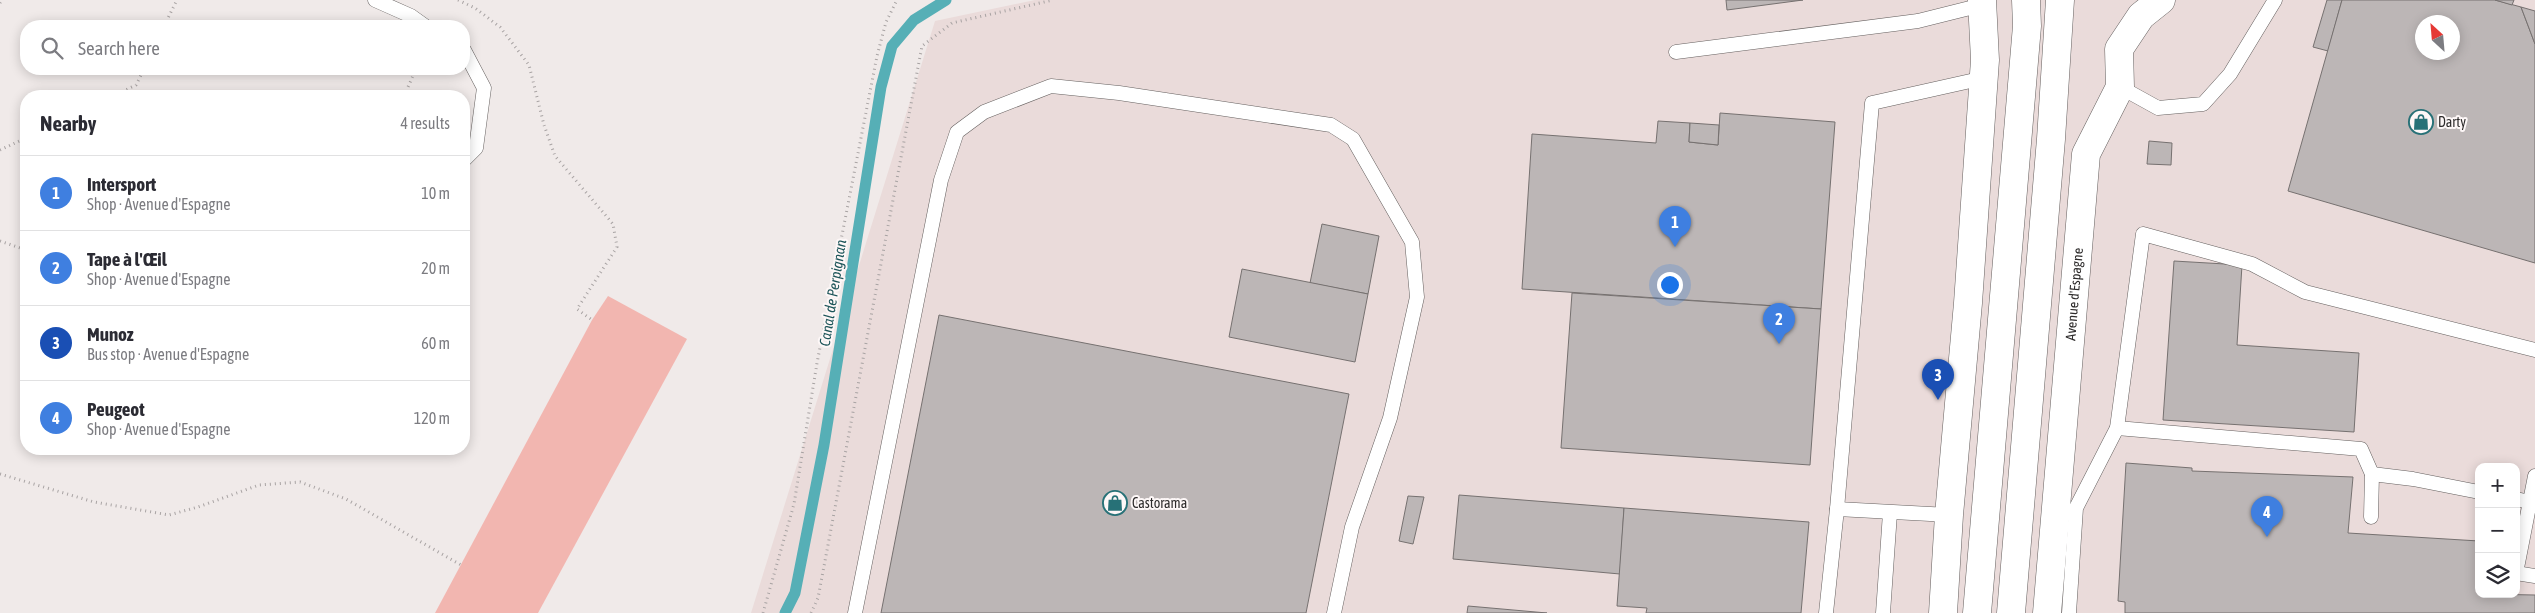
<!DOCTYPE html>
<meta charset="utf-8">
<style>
:root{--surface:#fff;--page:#f7f7f7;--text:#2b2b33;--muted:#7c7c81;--line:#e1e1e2;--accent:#111827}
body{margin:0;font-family:"Asap Condensed",sans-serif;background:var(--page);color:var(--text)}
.controls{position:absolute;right:15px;bottom:15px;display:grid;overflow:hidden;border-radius:10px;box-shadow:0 2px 12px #0003}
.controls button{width:45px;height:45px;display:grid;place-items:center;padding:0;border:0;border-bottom:1px solid var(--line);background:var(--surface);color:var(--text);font:25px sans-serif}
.compass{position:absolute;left:2415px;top:15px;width:45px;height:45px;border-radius:50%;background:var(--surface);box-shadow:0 2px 12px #0003;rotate:334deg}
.you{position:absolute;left:1669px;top:284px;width:18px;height:18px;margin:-12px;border:4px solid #fff;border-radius:50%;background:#1a73e8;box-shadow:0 0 0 8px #1a73e833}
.badge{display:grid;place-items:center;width:32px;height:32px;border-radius:50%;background:var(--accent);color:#fff;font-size:16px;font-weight:700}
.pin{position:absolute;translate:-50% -41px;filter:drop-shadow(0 1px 2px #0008)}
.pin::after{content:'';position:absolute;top:26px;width:18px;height:15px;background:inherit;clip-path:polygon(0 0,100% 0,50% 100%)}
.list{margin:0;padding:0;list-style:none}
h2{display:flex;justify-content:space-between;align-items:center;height:65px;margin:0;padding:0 20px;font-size:21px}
h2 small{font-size:16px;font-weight:400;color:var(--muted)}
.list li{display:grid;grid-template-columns:32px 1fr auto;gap:15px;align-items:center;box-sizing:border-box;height:75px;padding:0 20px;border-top:1px solid var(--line)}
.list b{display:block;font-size:19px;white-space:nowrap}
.list p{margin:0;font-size:16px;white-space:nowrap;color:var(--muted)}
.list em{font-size:16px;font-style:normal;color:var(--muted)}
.icon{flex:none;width:28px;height:28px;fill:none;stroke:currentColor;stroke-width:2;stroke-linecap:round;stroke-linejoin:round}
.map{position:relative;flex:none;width:2535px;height:613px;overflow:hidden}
.search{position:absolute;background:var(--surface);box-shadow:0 2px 12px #0003;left:20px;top:20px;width:450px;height:55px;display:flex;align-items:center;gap:12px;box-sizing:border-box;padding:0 18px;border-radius:20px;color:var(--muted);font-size:19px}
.panel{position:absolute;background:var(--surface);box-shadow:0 2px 12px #0003;left:20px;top:90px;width:450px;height:365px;border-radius:20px}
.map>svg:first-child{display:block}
.built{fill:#eadbda;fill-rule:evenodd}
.green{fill:#f2b6b0}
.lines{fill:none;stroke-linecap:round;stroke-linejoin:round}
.stream{stroke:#56afb6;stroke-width:11}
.building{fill:#bcb6b6;stroke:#767170;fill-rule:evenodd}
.service-casing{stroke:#65605f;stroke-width:15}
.minor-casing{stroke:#65605f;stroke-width:29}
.secondary-casing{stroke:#65605f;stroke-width:29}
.path{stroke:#a8a3a3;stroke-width:3;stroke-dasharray:1 4;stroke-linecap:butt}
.service{stroke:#fff;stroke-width:14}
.minor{stroke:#fff;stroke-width:28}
.secondary{stroke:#fff;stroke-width:28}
.labels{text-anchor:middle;stroke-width:4;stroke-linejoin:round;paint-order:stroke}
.poi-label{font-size:14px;fill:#2d2b2b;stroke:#fdf7f7;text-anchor:start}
.street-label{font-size:14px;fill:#2d2b2b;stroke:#fdf7f7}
.water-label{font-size:15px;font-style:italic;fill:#1d5559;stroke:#fdf7f7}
</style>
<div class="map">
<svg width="2535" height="613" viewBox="0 0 2535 613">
<rect width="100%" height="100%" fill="#f0eae9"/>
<path class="built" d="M1035 0H2535V613H751L935 21ZM2422 22H2452V52H2422ZM2479 467H2516V594H2479Z"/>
<polygon class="green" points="608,296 687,339 538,613 435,613 592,320"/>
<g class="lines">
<polyline class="stream" points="785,613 795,593 824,445 881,87 892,46 914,20 946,0"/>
</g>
<g class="building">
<polygon points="1726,0 1803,0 1727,10"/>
<polygon points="2327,0 2342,0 2328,51 2313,47"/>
<path d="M2342 0H2495L2521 7 2535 44V263L2288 191ZM2422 22H2452V52H2422Z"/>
<polygon points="2495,0 2514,0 2512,5"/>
<polygon points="2521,7 2535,11 2535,44"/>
<polygon points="1720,113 1835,122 1821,309 1522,289 1532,134 1656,143 1658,121 1690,123 1689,142 1718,145"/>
<polygon points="1690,123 1719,125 1718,145 1689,142"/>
<polygon points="2149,141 2172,143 2171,165 2147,164"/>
<polygon points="1322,224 1379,236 1368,294 1310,283"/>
<polygon points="2174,261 2242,265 2237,345 2359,353 2354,432 2163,420"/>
<polygon points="1242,269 1368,294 1355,362 1229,337"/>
<polygon points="1572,293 1821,309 1810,465 1561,448"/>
<polygon points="939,315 1349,394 1306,613 881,613"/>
<polygon points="2126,463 2192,468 2192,471 2353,477 2348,533 2479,541 2479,594 2535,595 2535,613 2125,613 2125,602 2118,601"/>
<polygon points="1459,495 1624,508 1620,574 1453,559"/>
<polygon points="1408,496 1424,497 1413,544 1399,541"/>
<polygon points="1624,508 1809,522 1801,613 1646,613 1647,608 1617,606"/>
<polygon points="1468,606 1547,613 1467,613"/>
</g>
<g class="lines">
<defs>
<g id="service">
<polyline points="375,0 411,16 425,26"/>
<polyline points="464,50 484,88 476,148 464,160"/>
<polyline points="1676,52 1918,21 1982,5"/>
<polyline points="2120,87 2158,108 2203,104 2230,74 2275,0"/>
<polyline points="2117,428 2361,449 2372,474 2371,517"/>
<polyline points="2372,474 2413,479 2479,492"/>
<polyline points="2516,499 2530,502"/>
<polyline points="1837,509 1949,515"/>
<polyline points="2516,573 2535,476"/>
<polyline points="2516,573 2535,576"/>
<polyline points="855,613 941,180 957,132 984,112 1051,86 1119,93 1331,125 1353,139 1412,242 1417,297 1390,418 1352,527 1334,613"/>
<polyline points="1826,613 1837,509 1872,103 1984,78"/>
<polyline points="1883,613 1890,513"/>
<polyline points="2069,613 2076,508 2117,428 2143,234 2252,264 2305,292 2535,350"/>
</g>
<g id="minor">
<polyline points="1943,613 1949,515 1968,303 1985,60 1982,0"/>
<path id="s1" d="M2047 613 2086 154 2120 87 2119 49 2141 16 2161 0"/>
</g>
<g id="secondary">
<polyline points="1977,613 2027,26 2026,0"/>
<polyline points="2011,613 2051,139 2060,0"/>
</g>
</defs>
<use href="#service" class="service-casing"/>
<use href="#minor" class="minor-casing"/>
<use href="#secondary" class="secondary-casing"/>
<g class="path">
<polyline points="458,0 475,8 500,27 529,65 544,125 555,156 613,224 617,247 577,309 592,320"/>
<polyline points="0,3 2,0"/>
<polyline points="164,26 177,0"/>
<polyline points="113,96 136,85 144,69"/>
<polyline points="404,96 416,69"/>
<polyline points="0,150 26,138"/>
<polyline points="0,241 26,250"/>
<polyline points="0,474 94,502 169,515 198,507 259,485 300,482 346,499 461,565"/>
<polyline points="763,613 794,504 817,363 877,56 886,22 897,0"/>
<polyline points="811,613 818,598 922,46 952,23 1053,0"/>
</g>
<use href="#service" class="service"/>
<use href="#minor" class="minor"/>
<use href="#secondary" class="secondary"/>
</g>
<defs>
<symbol id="shop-ring" viewBox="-11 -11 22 22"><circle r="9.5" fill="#fdf7f7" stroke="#277177" stroke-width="1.5"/><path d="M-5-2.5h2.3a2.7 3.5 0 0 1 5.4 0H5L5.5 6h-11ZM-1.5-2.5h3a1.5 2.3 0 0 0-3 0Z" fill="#277177"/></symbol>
</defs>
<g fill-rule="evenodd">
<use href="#shop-ring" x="2407" y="108" width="28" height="28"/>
<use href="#shop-ring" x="1101" y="489" width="28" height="28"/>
</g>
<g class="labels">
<g class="poi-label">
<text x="2438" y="127">Darty</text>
<text x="1132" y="508">Castorama</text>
</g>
<g class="street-label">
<text dy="5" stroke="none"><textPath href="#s1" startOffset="320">Avenue d'Espagne</textPath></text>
</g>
<g class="water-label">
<text transform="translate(833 293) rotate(-81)" y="5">Canal de Perpignan</text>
</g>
</g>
</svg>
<div class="controls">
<button>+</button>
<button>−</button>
<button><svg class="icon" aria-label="layers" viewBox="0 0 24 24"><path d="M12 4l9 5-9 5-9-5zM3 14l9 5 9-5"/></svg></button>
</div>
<svg class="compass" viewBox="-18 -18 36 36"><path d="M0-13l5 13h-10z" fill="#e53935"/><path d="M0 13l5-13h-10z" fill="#7c7c81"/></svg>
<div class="you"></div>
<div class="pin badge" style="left:1675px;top:247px;background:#3f7fe0">1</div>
<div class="pin badge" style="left:1779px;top:344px;background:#3f7fe0">2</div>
<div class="pin badge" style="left:1938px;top:400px;background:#1a4fb4">3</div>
<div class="pin badge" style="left:2267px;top:537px;background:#3f7fe0">4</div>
<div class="search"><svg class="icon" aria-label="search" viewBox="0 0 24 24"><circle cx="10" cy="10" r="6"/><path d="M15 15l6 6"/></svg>Search here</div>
<section class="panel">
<h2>Nearby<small>4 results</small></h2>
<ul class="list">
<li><span class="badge" style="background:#3f7fe0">1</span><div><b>Intersport</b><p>Shop · Avenue d'Espagne</p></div><em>10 m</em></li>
<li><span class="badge" style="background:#3f7fe0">2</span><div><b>Tape à l'Œil</b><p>Shop · Avenue d'Espagne</p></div><em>20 m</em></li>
<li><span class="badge" style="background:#1a4fb4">3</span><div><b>Munoz</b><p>Bus stop · Avenue d'Espagne</p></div><em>60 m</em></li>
<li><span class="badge" style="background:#3f7fe0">4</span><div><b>Peugeot</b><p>Shop · Avenue d'Espagne</p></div><em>120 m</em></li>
</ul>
</section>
</div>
